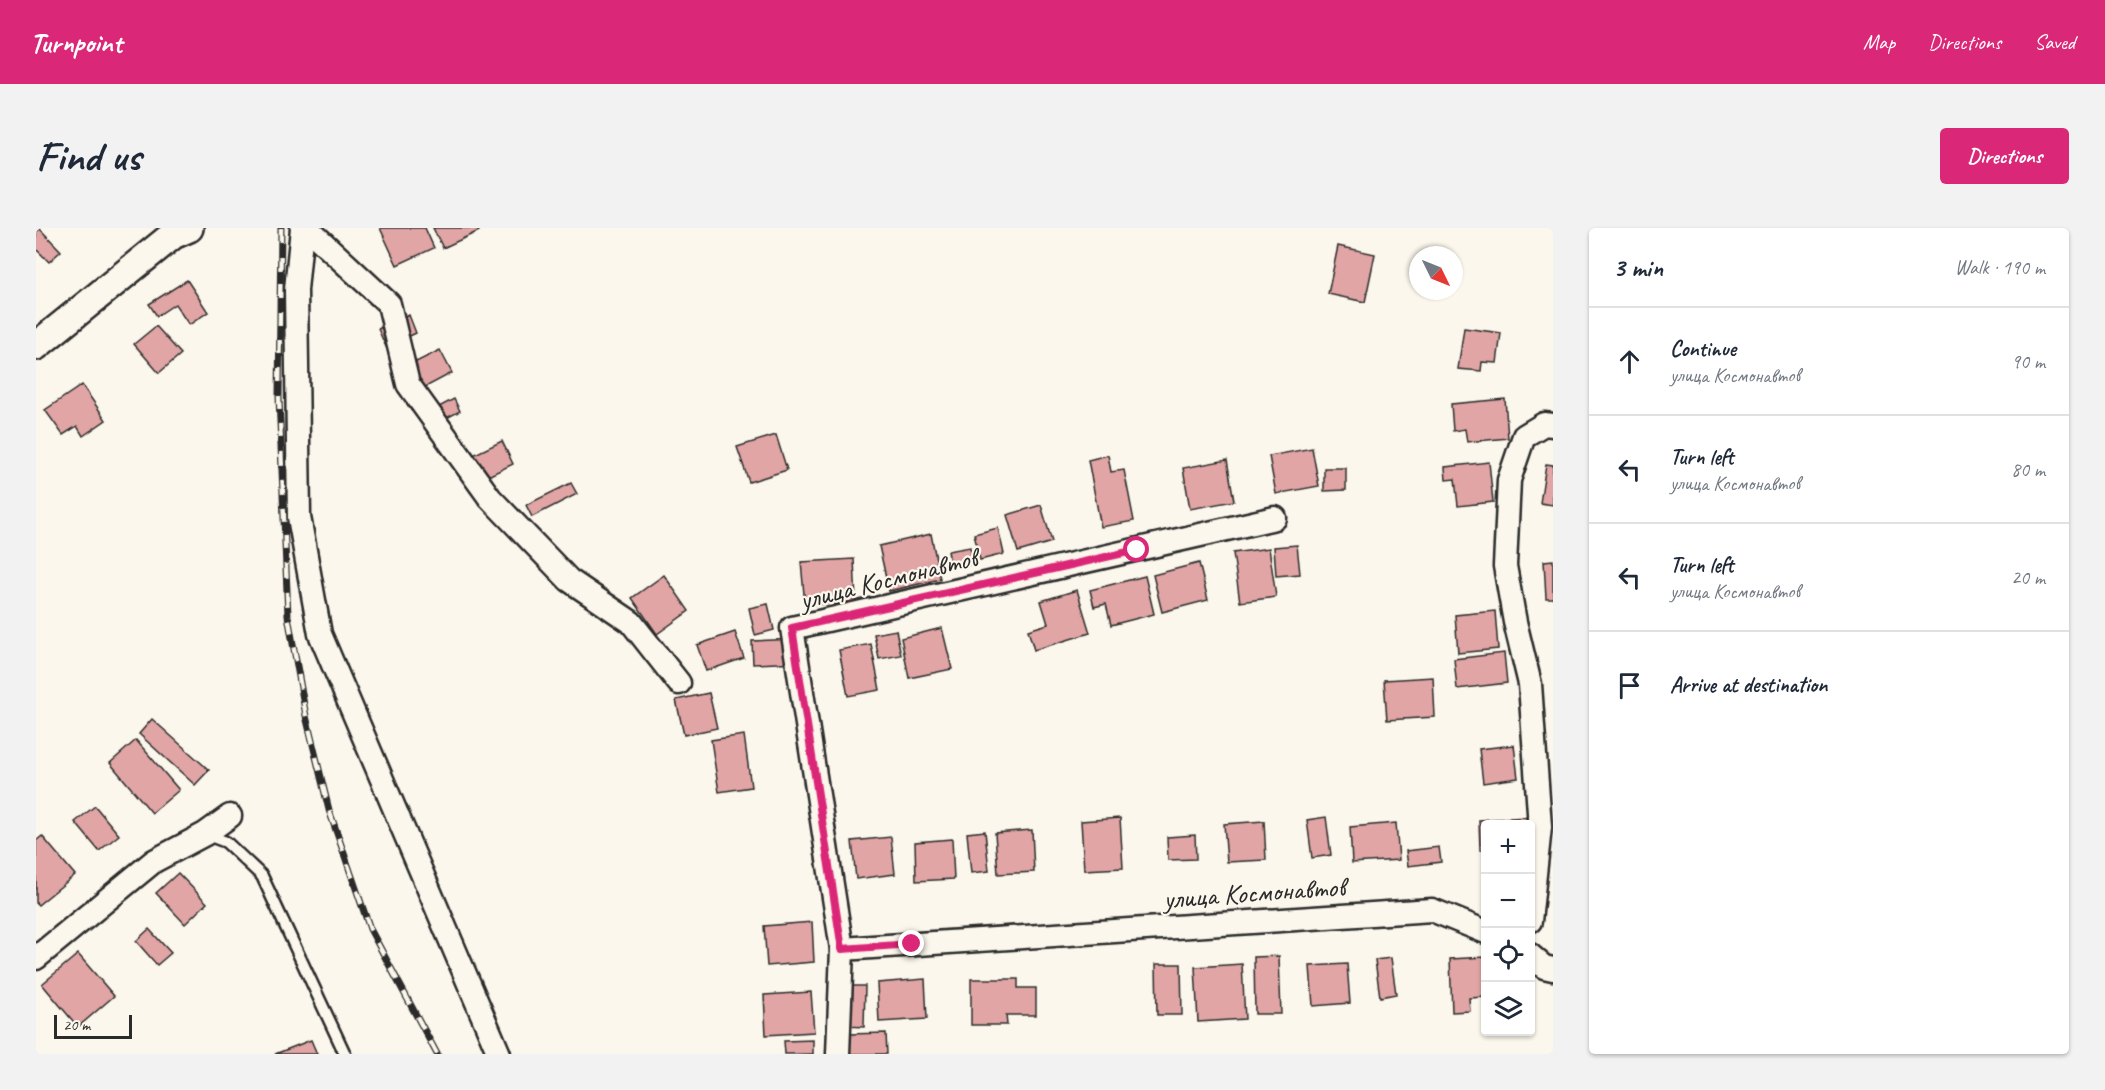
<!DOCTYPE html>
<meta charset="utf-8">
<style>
:root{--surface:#fff;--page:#f2f2f3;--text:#1f2937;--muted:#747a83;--line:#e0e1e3;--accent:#db2777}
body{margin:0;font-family:Caveat,sans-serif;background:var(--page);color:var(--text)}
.controls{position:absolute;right:18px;bottom:18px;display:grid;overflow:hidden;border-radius:6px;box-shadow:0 2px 4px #0004}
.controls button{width:54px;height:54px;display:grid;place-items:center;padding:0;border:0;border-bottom:2px solid var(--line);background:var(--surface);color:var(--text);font:30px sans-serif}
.compass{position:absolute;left:1373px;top:18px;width:54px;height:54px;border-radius:50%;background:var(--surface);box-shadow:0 2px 4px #0004;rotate:133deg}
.scale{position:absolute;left:18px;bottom:15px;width:78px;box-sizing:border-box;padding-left:6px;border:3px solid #2b2b2b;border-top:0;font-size:16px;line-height:21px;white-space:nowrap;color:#2b2b2b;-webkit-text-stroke:4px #fbf7ec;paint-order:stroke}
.stop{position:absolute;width:18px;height:18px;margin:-14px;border:4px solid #db2777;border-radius:50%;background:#fff}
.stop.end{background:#db2777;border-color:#fff;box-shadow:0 2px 6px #0008}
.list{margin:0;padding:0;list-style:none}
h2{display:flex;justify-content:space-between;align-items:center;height:78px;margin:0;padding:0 24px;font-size:26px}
h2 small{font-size:20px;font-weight:400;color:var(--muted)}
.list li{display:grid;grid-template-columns:39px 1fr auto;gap:18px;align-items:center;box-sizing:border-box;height:108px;padding:0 24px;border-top:2px solid var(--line)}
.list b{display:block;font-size:22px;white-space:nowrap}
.list p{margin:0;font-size:20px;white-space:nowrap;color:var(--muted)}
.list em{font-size:20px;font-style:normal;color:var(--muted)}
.icon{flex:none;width:33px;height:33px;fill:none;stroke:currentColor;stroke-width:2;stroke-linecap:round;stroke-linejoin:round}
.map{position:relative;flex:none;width:1517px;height:826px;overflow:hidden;border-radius:6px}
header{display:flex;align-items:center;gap:36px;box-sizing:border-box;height:84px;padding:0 30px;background:var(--accent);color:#fff}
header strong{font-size:28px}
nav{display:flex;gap:33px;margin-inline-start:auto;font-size:21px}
.intro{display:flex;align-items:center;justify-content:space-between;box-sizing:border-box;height:144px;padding:0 36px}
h1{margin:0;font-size:42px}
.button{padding:15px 27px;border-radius:6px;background:var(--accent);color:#fff;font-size:21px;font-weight:700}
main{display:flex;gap:36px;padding:0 36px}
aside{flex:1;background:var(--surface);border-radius:6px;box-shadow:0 2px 4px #0004}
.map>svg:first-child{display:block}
.building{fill:#e0a5a4;stroke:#2b2b2b;stroke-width:1.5}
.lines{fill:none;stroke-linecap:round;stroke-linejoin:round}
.service-casing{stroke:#2b2b2b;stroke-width:15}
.minor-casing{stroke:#2b2b2b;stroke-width:27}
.tertiary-casing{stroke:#2b2b2b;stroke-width:32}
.service{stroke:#fbf7ec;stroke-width:10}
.minor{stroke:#fbf7ec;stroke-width:22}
.tertiary{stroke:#fbf7ec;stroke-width:27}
.rail-casing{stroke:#2b2b2b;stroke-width:7}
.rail{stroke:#fbf7ec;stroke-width:4.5;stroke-dasharray:14;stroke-linecap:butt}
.route{stroke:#db2777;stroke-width:8}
.labels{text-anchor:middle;stroke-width:4.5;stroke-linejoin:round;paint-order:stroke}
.street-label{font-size:28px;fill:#2b2b2b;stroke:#fbf7ec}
</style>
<header>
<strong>Turnpoint</strong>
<nav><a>Map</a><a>Directions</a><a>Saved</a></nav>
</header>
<div class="intro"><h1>Find us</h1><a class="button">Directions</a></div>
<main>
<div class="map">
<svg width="1517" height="826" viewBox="0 0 1517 826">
<rect width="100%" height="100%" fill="#fbf7ec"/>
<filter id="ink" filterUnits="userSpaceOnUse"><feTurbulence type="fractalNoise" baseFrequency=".0167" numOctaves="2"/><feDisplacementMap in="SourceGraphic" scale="12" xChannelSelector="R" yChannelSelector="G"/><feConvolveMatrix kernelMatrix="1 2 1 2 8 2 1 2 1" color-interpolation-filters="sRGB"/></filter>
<g filter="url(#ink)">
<g class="building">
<polygon points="344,0 389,0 398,20 361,37"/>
<polygon points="397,0 442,0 443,3 407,20"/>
<polygon points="4,1 25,23 13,34 0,21 0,4"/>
<polygon points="1302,18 1339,26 1329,74 1292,66"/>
<polygon points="151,52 172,84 153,97 139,76 121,88 113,76"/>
<polygon points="373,87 380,105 350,119 342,101"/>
<polygon points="120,98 145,126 123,145 98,116"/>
<polygon points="1428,100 1465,105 1461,135 1446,134 1445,143 1422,141"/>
<polygon points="404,122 416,145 384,162 372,138"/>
<polygon points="46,157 70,192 47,208 41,198 27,207 9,182"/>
<polygon points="418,171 424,183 407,192 401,180"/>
<polygon points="1469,171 1472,210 1431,214 1429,201 1417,203 1415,176"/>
<polygon points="740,207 751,242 713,254 701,219"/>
<polygon points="466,213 477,236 448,250 437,227"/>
<polygon points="1276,220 1283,258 1240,266 1233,228"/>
<polygon points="1072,227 1075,244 1088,242 1098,293 1065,299 1052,232"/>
<polygon points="1191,232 1198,273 1154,281 1147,240"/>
<polygon points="1453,234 1457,274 1422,278 1419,251 1410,252 1409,239"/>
<polygon points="1510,236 1517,237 1517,277 1504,275"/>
<polygon points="1288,240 1310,240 1310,262 1288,263"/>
<polygon points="535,255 541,266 496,289 490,277"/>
<polygon points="1005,277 1016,314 982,324 971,287"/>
<polygon points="962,300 968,326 944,332 938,306"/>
<polygon points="895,306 904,351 853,363 843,318"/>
<polygon points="1261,317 1264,346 1240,348 1238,319"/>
<polygon points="934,319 937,336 915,340 912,323"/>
<polygon points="1233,320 1240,369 1204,374 1197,325"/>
<polygon points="818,331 820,374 769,377 765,334"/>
<polygon points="1517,332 1517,370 1510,370 1508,333"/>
<polygon points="1163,335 1172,372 1126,384 1117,347"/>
<polygon points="628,347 653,383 621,406 596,370"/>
<polygon points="1109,348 1118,386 1075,397 1070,376 1058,379 1054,362"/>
<polygon points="1041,362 1054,405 998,422 992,402 1012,396 1005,373"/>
<polygon points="732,376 738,402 719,407 713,380"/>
<polygon points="1459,383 1462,421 1422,425 1419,387"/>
<polygon points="906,400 916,441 873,450 865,410"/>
<polygon points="860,402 865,427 843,431 838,406"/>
<polygon points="699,404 708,430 670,443 661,417"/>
<polygon points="762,411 763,434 717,436 716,413"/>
<polygon points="835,416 844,462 812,468 803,422"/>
<polygon points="1468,425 1471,455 1421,461 1418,431"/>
<polygon points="1397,449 1399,489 1351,492 1348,452"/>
<polygon points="673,465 681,500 648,507 640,472"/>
<polygon points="116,491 173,542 159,557 103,506"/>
<polygon points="708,507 715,559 683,564 675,512"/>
<polygon points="100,512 143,562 116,585 74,535"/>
<polygon points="1478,517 1482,550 1447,555 1443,521"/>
<polygon points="59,578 83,607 63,623 39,594"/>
<polygon points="1290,589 1295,627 1276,630 1271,592"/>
<polygon points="1490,589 1491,596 1450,596 1450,622 1444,622 1443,592"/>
<polygon points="1084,590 1087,640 1048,642 1045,593"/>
<polygon points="1228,593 1230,632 1191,634 1188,596"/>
<polygon points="1360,595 1363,632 1316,635 1314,599"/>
<polygon points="996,602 998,644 962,646 959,605"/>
<polygon points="949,603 953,643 935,645 931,605"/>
<polygon points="1159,607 1160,631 1132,632 1131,609"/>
<polygon points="6,608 39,647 2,677 0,675 0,613"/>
<polygon points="855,609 859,646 820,651 816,613"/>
<polygon points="916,611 918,651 880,653 879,614"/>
<polygon points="1403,619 1405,634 1372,638 1370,623"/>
<polygon points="142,645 171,675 149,696 120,665"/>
<polygon points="776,694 778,734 731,738 728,698"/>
<polygon points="113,701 135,725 121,737 100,713"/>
<polygon points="42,726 78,768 42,799 6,756"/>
<polygon points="1243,728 1245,786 1219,786 1218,729"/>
<polygon points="1450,729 1450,769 1433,770 1434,783 1416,784 1414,731"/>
<polygon points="1355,730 1360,766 1344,769 1339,732"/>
<polygon points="1120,736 1145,736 1146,787 1121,787"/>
<polygon points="1206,736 1209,791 1162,794 1159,739"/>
<polygon points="1311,736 1314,775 1277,778 1274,738"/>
<polygon points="889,751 891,791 843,794 841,755"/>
<polygon points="935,751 982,751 982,760 1000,760 1000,787 970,787 971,797 935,797"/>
<polygon points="811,758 829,758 828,799 810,798"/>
<polygon points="775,764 778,804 730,807 728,767"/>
<polygon points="850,805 851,826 812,826 812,806"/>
<polygon points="275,812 281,826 239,826"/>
<polygon points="777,812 777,826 749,826 748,813"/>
</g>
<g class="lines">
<defs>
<polyline id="service" points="169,606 190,614 226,648 309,826"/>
<g id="minor">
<polyline points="266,0 260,62 263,289 284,406 463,826"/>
<polyline points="271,0 353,76 372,156 454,270 533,352 595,394 643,455"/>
<polyline points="1494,693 1504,599 1494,456 1479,394 1469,338 1473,252 1488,208 1508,196 1517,197"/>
<polyline points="806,721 1396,682 1450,704"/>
<polyline points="1494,727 1508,739 1517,741"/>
<polyline points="0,730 118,633 169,606 194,588"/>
<polyline points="802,826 806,721 756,400 1239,290"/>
</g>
<polyline id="tertiary" points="0,118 137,7 153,0"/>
</defs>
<use href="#service" class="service-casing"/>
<use href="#minor" class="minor-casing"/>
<use href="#tertiary" class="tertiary-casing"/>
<use href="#service" class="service"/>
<use href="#minor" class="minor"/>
<use href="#tertiary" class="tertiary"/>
<defs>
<polyline id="rail" points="245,0 243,169 252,388 270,488 293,582 334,701 401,826"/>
</defs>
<use href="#rail" class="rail-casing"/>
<use href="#rail" class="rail"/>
</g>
</g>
<g class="lines" filter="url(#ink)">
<polyline class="route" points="876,716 806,721 756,400 1101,322"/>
</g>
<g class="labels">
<g class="street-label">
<text transform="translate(852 350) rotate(-14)" y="10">улица Космонавтов</text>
<text transform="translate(1218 664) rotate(-4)" y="10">улица Космонавтов</text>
</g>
</g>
</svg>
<div class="controls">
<button>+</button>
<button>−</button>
<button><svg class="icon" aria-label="locate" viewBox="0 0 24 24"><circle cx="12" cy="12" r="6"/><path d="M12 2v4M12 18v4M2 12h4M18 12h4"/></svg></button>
<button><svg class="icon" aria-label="layers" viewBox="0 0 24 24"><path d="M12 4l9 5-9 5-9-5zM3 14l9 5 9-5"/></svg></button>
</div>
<svg class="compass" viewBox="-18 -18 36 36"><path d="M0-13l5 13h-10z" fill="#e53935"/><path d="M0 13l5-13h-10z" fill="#747a83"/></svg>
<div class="scale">20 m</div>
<div class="stop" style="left:1101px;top:322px"></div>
<div class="stop end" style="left:876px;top:716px"></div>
</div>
<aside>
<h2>3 min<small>Walk · 190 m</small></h2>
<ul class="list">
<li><svg class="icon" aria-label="ahead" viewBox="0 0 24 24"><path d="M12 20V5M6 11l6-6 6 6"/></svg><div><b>Continue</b><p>улица Космонавтов</p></div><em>90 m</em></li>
<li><svg class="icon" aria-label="left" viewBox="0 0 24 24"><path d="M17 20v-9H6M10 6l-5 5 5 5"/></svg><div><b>Turn left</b><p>улица Космонавтов</p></div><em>80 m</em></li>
<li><svg class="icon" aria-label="left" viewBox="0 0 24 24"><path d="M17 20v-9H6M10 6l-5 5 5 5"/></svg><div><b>Turn left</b><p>улица Космонавтов</p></div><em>20 m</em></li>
<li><svg class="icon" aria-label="arrive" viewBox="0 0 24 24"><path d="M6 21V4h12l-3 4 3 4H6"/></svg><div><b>Arrive at destination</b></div></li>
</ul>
</aside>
</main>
